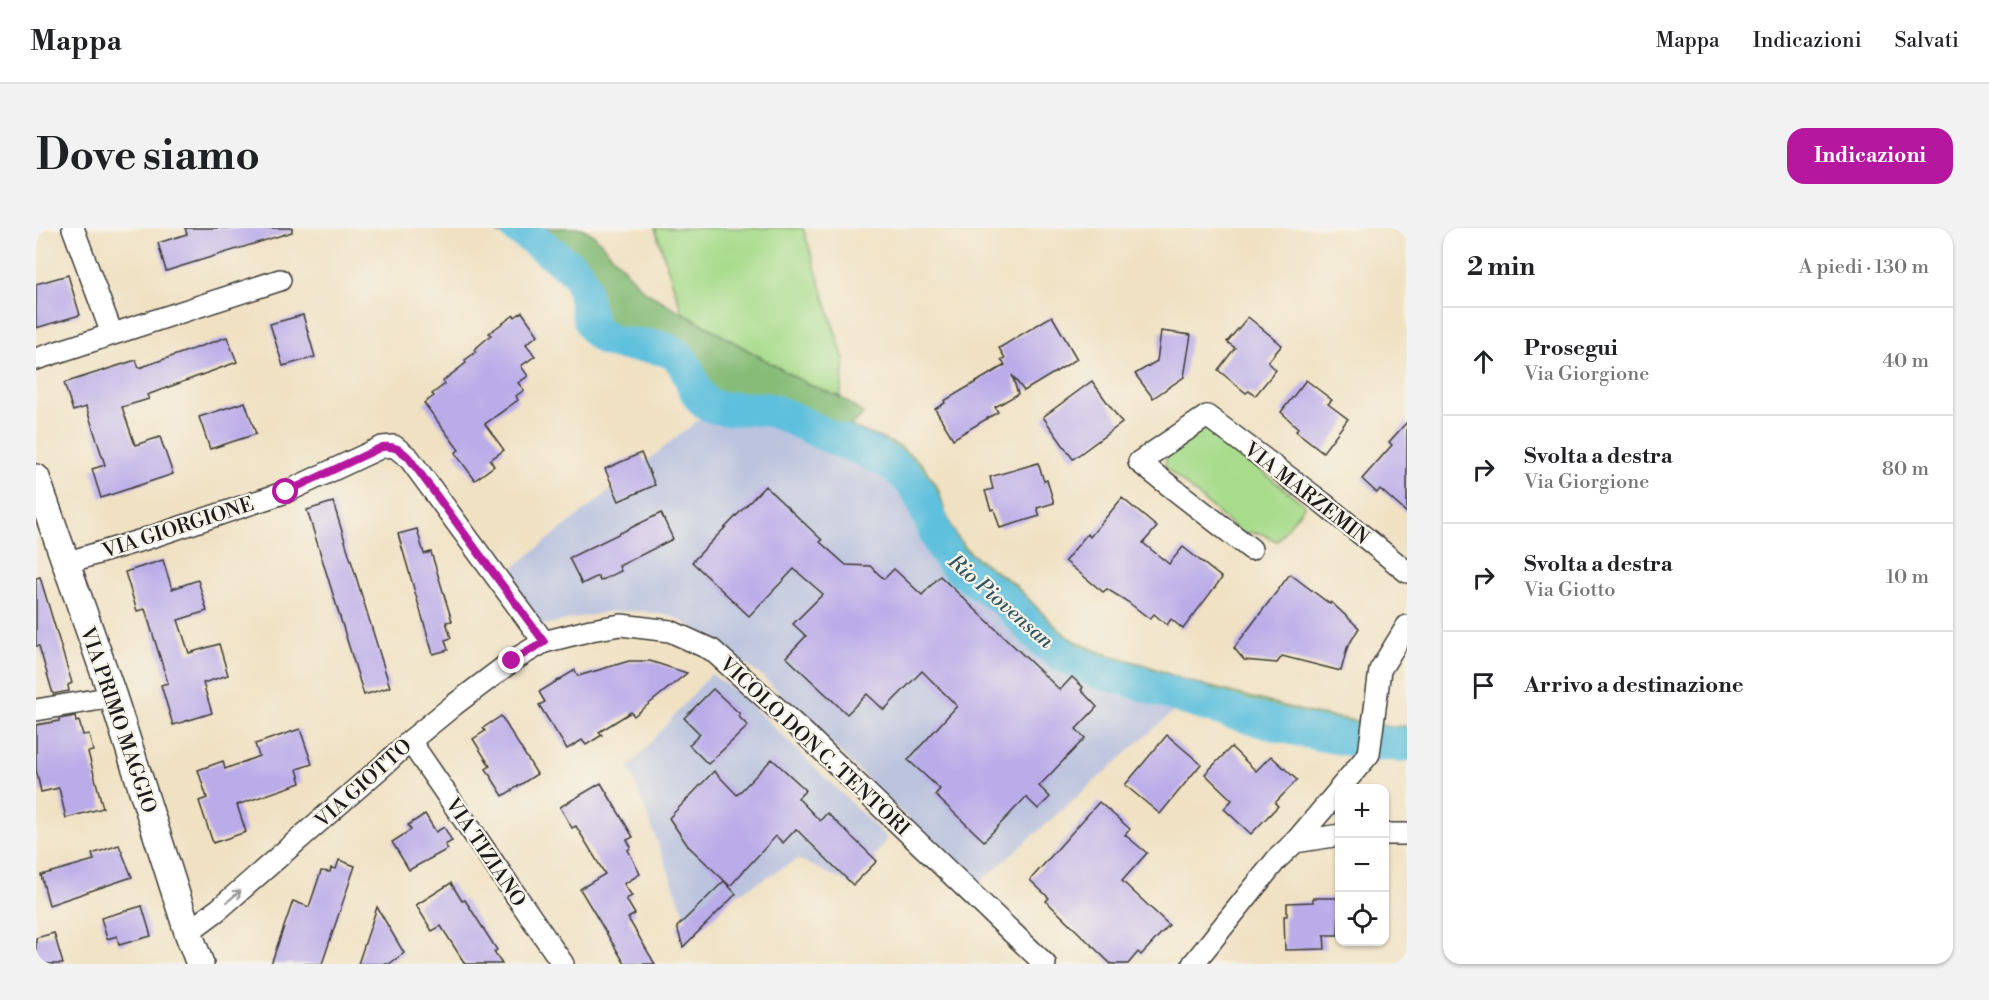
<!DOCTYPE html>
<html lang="it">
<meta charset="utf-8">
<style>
:root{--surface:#fff;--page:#f2f2f2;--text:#202124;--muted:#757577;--line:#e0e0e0;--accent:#b5179e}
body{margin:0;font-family:"Libre Bodoni",serif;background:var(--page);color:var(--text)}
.controls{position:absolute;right:18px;bottom:18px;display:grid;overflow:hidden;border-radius:12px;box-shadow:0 2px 4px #0004}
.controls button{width:54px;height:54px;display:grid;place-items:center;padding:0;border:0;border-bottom:2px solid var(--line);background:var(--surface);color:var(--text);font:30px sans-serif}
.stop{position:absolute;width:18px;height:18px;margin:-14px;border:4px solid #b5179e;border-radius:50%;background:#fff}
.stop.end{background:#b5179e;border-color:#fff;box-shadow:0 2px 6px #0008}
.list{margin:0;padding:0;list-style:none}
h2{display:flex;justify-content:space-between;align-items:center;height:78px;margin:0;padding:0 24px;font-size:26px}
h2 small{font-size:20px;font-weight:400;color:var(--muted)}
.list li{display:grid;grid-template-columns:39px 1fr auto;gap:18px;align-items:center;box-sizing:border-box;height:108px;padding:0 24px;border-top:2px solid var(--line)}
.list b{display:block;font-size:22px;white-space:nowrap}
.list p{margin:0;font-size:20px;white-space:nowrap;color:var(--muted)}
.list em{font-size:20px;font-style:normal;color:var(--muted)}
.icon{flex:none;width:33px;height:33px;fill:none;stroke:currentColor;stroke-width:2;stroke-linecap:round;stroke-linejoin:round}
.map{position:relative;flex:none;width:1371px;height:736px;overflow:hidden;border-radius:18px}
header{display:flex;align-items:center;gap:36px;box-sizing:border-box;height:84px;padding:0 30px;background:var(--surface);border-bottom:2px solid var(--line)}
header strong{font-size:28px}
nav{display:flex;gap:33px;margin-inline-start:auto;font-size:21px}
.intro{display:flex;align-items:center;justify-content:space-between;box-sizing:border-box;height:144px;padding:0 36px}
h1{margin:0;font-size:42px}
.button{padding:15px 27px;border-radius:18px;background:var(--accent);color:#fff;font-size:21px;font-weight:700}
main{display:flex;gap:36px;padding:0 36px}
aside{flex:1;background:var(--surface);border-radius:18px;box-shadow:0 2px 4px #0004}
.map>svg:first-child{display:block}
.industrial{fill:#bbc3de}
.green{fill:#a8dc8c;stroke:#627c54;stroke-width:1.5}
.forest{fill:#86bc78;stroke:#516c4a;stroke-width:1.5}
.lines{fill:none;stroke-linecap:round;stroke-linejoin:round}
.river{stroke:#5fc0dd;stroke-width:34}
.building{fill:#baabe9}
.minor-casing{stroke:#3c3a35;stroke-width:24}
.tertiary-casing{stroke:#3c3a35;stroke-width:30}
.minor{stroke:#fff;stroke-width:21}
.tertiary{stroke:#fff;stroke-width:27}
.oneway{stroke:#999}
.route{stroke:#b5179e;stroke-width:8}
.labels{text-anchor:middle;stroke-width:4.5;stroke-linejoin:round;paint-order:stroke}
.street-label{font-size:20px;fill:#1c1c1c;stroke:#f7f3e8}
.water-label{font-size:21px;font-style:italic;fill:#335560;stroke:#f7f3e8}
</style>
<header>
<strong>Mappa</strong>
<nav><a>Mappa</a><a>Indicazioni</a><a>Salvati</a></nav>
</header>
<div class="intro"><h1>Dove siamo</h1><a class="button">Indicazioni</a></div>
<main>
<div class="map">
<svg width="1371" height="736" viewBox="0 0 1371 736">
<rect width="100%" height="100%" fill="#f7f3e8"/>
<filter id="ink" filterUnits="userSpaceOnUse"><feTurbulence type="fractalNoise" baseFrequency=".0167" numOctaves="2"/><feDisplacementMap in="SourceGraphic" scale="12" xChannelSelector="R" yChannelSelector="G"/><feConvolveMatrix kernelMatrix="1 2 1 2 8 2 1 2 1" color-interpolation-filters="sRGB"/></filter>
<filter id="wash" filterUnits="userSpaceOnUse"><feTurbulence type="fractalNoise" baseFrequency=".008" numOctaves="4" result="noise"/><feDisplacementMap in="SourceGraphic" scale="24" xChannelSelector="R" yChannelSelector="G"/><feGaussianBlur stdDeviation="1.35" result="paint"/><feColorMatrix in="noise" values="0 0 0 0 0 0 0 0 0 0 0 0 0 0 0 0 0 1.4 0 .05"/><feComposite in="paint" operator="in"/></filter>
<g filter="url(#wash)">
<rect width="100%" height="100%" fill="#f0e1c3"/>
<g class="industrial">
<polygon points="666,189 683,193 707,193 736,196 769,212 846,245 867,264 893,325 912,349 958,381 994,418 1099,467 1139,482 940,658 726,448 665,404 636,388 604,383 570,384 489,401 478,339"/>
<polygon points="675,446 708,470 851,610 819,658 762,631 652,695 593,539"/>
</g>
<g class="green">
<polygon points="619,0 767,0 809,135 804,169 771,156 646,84"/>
<polygon points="1169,199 1269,277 1241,313 1224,305 1205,305 1129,239 1130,228"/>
</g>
<path class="forest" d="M453 0H546L558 7 608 63 771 156 804 169 828 186 814 198 861 217 886 236 902 261 909 284 920 308 935 326 978 356 1016 395 1033 410 1060 423 1109 437 1148 452 1278 486 1356 499 1371 498V530L1354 531 1272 518 1138 482 1099 467 1048 453 1017 437 994 418 958 381 912 349 893 325 867 264 846 245C821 234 795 224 770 213 759 208 748 200 737 196 714 188 687 198 664 188 644 179 643 142 630 136 617 129 600 129 585 128 540 125 536 87 529 51L476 12Z"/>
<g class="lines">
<path class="river" d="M481 0C495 9 508 20 521 29 526 34 534 38 539 43 554 59 545 93 565 108 583 122 618 112 639 126 656 137 654 166 672 176 686 185 718 177 737 183 756 189 774 200 792 208 815 218 842 226 862 241 894 263 892 311 921 338 936 352 955 360 970 374 989 392 1004 413 1026 427 1050 443 1077 446 1103 455 1169 478 1237 498 1305 510 1328 513 1349 518 1371 516"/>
</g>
<g id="blocks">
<g class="building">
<polygon points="149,0 256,0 256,4 130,43 122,15 151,6"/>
<polygon points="32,47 44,87 0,100 0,56"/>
<polygon points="486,84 502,107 490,116 499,128 485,138 492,148 482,155 488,162 480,168 482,172 449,196 468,222 454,232 458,238 439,252 419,225 423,222 388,175 398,168 396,166 409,156 407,153 430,135 429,132 440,124 439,121 455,107 453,105 478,87 479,89"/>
<polygon points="267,87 279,129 247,138 234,96"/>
<polygon points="1016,88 1041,131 988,163 976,147 982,166 959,179 962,184 917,211 899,181 909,175 908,173 969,137 965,132 969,130 963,120"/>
<polygon points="1212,89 1246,117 1232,134 1240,142 1219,168 1213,163 1210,165 1182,142 1199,120 1191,114"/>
<polygon points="1125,103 1155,107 1148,149 1117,170 1099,146 1121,133"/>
<polygon points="191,109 201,134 111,167 113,171 86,179 99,217 124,209 137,246 65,270 56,241 69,237 50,179 37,183 28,155 100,132 103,140"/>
<polygon points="1270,152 1296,172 1292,176 1312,191 1287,224 1260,203 1262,200 1245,184"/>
<polygon points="1056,153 1086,195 1037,231 1007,189"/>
<polygon points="209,174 220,206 174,221 163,189"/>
<polygon points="1371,194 1371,285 1344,261 1341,265 1326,251 1356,217 1353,214"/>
<polygon points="605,225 619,257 583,273 569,241"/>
<polygon points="1002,235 1008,253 1011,252 1018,275 1001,280 1004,288 964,300 958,281 955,282 949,263 957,261 954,249"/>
<polygon points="729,258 786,312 784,314 810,337 834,338 848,351 858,341 886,367 904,348 1024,462 1036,449 1047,459 1045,462 1061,479 1040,501 1049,510 1003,558 1014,569 1002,581 990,569 948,613 899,567 904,561 872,532 921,478 886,443 848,482 831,466 811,486 750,429 770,408 757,396 787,366 758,341 713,388 656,334"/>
<polygon points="1086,270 1121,299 1107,315 1133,336 1147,319 1186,350 1147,401 1135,391 1131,397 1118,386 1114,391 1092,374 1071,361 1067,364 1029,333 1051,306 1054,309"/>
<polygon points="297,274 354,459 328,467 271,282"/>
<polygon points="625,285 637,311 583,338 585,343 564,353 562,348 546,356 533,330"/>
<polygon points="381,301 388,326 395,324 416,393 410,394 415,410 409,412 412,422 397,426 362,306"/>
<polygon points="127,332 136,361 162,352 171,383 142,392 153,425 183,416 192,447 167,455 176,485 137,497 125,457 132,455 109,381 101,383 89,344"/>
<polygon points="1254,346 1294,376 1295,374 1323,400 1311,420 1305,443 1246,428 1241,435 1208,432 1198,420"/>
<polygon points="4,349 36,455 32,457 33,463 17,466 3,418 0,418 0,350"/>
<polygon points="593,433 614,433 651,445 598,488 595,484 563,504 566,507 550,517 546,512 531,521 503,477 509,474 503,464 539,442 542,448"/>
<polygon points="677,461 704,486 702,488 712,498 672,536 653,517 664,506 648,490"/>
<polygon points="39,488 40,494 43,493 47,507 53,506 57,523 52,524 67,580 30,590 23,560 5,564 0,541 0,497 23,493 23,491"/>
<polygon points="465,488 501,546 467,568 450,541 454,538 437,511 449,503 447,500"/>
<polygon points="264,501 276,536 261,541 265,555 201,577 210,604 177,615 163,573 171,570 162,542 187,533 189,541 223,528 219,516"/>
<polygon points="1131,507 1165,536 1124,586 1089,557"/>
<polygon points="1195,519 1220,543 1235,528 1261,552 1239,575 1242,578 1215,606 1188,581 1196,572 1169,546"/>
<polygon points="736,531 770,562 762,570 784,593 791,585 841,633 817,657 760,601 747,615 740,608 694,658 652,618 633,590 678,543 701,567"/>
<polygon points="565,555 597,609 591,612 595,619 592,622 604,646 588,656 596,668 590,671 599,686 592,690 619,736 589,736 544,661 569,646 540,598 536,600 524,579"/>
<polygon points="1063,574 1094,601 1089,607 1111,625 1086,653 1133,697 1105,727 1102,724 1092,736 1075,736 1010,673 1013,670 994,652"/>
<polygon points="389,586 400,604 408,599 416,613 409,617 412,621 373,642 356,614 375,602 372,597"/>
<polygon points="83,617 96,649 13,677 5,647 58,632 56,626"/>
<polygon points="303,632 319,638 286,736 235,736 257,673 273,679 285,643 294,644 295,640 300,641"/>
<polygon points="688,653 700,666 647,719 641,699"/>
<polygon points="415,655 426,673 429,672 461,722 458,724 466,736 429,736 405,698 396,703 380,677"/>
<polygon points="1277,670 1304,670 1302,707 1288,707 1289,721 1249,722 1248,688 1251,688 1251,675 1277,674"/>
<polygon points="106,678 115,708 83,717 81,708 71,711 65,690"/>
<polygon points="341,679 368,725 353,736 322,736"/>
<polygon points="18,705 27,736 0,736 0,710"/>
</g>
</g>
</g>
<g filter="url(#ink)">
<use href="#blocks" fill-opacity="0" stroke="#3c3a35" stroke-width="1.5"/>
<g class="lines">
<defs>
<g id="minor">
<polyline points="37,0 76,106"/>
<polyline points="0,131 244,52"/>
<polyline points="1215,321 1103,234 1171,188 1287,275 1371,344"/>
<polyline points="29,335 106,312 250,264 346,219 358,218 373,230 508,414"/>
<polyline points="0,482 77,469"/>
<polyline points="374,513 527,736"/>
<polyline points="1304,560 1333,526 1344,442 1371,398"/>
<polyline points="1348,606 1371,606"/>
<polyline points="1259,614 1304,561"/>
<polyline points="152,704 183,681 349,536 374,513 418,477 476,433 508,414 555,402 585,397 634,403 676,422 766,503 1009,736"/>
<polyline points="1157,736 1241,631 1259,614 1304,607"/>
</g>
<polyline id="tertiary" points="0,250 77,469 152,704 164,736"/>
</defs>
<use href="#minor" class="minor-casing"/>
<use href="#tertiary" class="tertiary-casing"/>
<use href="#minor" class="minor"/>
<use href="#tertiary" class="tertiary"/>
</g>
<defs><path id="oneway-shaft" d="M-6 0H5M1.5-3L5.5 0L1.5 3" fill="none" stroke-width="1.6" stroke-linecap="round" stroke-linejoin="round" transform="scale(1.5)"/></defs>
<use class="oneway" href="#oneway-shaft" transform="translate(198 668) rotate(-41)"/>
</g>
<g class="lines" filter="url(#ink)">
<path class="route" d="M250 264 346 219C359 218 364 221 373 230L508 414 476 433"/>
</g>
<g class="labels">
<g class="street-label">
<text transform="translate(1271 265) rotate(38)" y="7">VIA MARZEMIN</text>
<text transform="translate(142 299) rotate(-18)" y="7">VIA GIORGIONE</text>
<text transform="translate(83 492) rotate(71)" y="7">VIA PRIMO MAGGIO</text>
<text transform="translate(779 518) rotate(43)" y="7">VICOLO DON C. TENTORI</text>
<text transform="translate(327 555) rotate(-42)" y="7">VIA GIOTTO</text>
<text transform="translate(450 624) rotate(56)" y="7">VIA TIZIANO</text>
</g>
<g class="water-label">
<text transform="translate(965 373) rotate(41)" y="7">Rio Piovensan</text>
</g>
</g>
</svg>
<div class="controls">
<button>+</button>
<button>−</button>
<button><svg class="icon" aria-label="locate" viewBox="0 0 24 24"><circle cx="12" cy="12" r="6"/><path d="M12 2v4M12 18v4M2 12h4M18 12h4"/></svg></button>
</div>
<div class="stop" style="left:250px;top:264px"></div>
<div class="stop end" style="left:476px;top:433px"></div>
</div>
<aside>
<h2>2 min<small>A piedi · 130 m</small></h2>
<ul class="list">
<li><svg class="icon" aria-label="ahead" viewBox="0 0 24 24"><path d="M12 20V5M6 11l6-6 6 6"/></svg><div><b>Prosegui</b><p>Via Giorgione</p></div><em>40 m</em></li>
<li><svg class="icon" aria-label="right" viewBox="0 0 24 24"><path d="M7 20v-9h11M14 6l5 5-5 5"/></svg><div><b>Svolta a destra</b><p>Via Giorgione</p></div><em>80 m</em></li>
<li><svg class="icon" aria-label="right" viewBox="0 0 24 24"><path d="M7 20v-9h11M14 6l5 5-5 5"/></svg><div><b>Svolta a destra</b><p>Via Giotto</p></div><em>10 m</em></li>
<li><svg class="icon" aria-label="arrive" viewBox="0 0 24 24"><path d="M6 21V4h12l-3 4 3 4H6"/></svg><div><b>Arrivo a destinazione</b></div></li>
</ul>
</aside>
</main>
